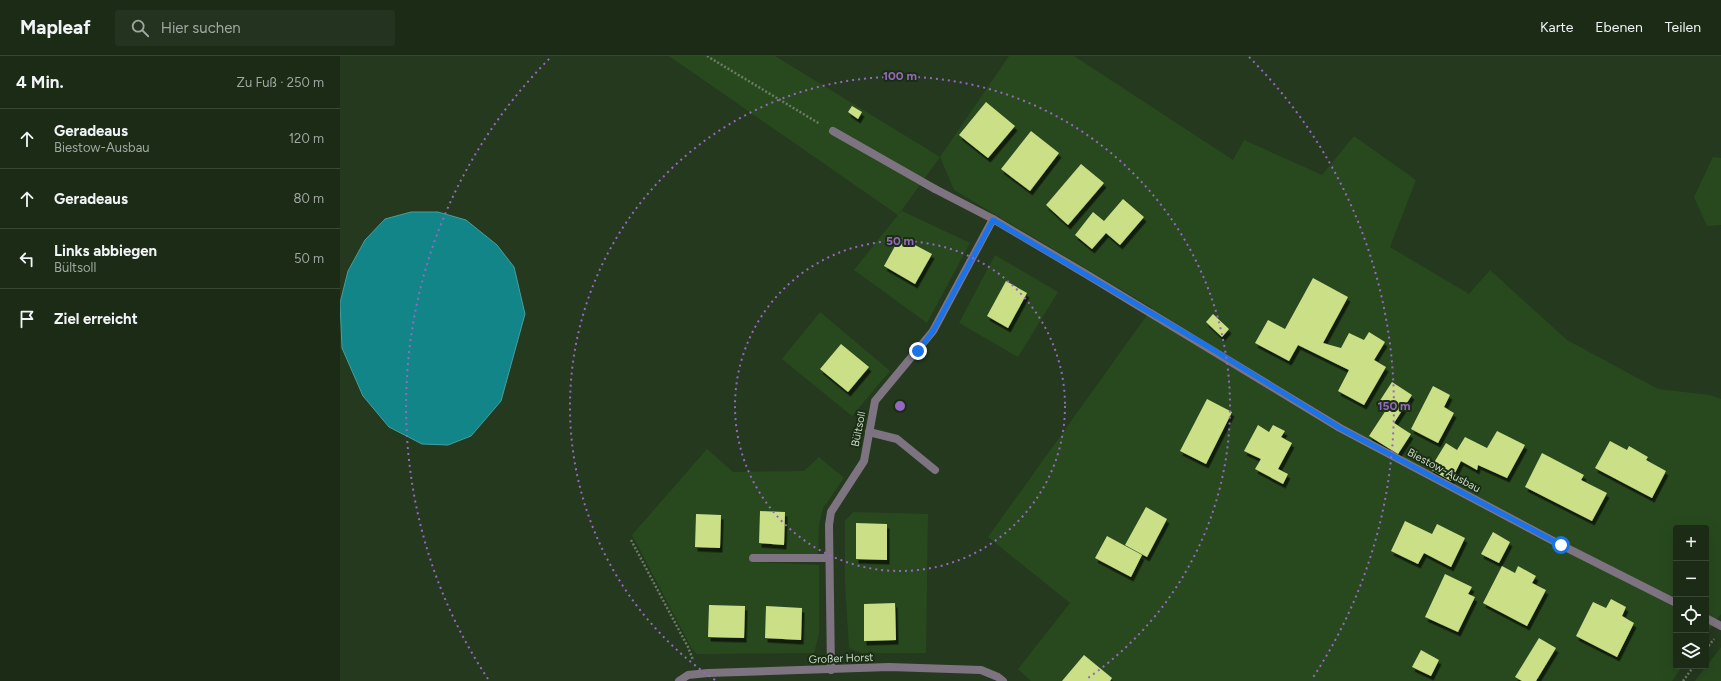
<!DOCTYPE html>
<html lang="de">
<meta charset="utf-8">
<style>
:root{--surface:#1b2b16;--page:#24331f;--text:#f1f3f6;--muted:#a0a7a1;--line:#394735}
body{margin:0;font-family:Figtree,sans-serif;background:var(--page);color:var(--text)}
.controls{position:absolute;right:12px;bottom:12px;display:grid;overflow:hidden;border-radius:4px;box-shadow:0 4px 16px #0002}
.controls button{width:36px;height:36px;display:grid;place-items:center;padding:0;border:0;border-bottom:1px solid var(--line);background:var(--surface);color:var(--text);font:20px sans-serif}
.stop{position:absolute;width:12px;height:12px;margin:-9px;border:3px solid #1a73e8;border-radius:50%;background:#fff}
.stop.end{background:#1a73e8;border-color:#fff;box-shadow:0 1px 4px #0008}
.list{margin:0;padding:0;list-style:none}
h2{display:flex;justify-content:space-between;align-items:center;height:52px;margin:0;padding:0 16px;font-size:17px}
h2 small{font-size:13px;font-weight:400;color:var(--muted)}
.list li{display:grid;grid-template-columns:26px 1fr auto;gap:12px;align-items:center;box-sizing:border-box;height:60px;padding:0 16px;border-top:1px solid var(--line)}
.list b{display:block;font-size:15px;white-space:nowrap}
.list p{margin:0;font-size:13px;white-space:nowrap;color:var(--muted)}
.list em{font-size:13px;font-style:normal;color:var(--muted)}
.icon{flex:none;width:22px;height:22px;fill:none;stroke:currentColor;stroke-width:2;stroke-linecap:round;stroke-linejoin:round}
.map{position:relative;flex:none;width:1381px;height:625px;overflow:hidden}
header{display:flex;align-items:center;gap:24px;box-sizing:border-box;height:56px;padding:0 20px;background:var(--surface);border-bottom:1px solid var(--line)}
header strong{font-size:19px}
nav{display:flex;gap:22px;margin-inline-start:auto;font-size:14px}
.search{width:280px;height:36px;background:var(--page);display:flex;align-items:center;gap:10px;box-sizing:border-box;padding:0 14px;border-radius:4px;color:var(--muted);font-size:15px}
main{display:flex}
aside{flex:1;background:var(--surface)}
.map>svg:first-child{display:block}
.green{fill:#28491e}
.water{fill:#128589;stroke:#499e9c}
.building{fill:#cbdf86;filter:url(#shadow)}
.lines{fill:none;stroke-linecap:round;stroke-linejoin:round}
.path{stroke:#6b7c66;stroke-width:2.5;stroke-dasharray:2 2;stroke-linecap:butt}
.service{stroke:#7e7381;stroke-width:8}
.minor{stroke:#7e7381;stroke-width:8}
.route{stroke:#1a73e8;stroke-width:5}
.ring{fill:none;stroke:#9768c2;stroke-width:2;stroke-dasharray:2 4}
.labels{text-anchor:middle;stroke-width:4;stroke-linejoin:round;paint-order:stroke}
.street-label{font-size:11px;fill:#cad7c7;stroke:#1a2e14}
.centre{fill:#9768c2;stroke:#1a2e14;stroke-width:2}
.ring-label{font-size:12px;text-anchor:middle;font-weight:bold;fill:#9768c2;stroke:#1a2e14;stroke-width:4;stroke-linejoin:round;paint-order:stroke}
</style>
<header>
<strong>Mapleaf</strong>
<div class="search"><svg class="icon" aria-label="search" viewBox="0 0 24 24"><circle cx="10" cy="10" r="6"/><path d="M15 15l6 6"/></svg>Hier suchen</div>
<nav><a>Karte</a><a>Ebenen</a><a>Teilen</a></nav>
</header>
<main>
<aside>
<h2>4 Min.<small>Zu Fuß · 250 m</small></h2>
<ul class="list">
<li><svg class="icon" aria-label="ahead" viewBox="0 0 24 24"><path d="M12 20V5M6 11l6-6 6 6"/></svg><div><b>Geradeaus</b><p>Biestow-Ausbau</p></div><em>120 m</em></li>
<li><svg class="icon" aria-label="ahead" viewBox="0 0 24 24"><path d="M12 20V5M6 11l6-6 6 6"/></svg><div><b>Geradeaus</b></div><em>80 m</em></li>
<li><svg class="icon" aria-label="left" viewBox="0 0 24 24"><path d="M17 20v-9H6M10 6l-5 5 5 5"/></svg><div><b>Links abbiegen</b><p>Bültsoll</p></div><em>50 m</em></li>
<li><svg class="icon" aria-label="arrive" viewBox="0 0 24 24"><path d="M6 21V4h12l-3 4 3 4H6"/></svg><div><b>Ziel erreicht</b></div></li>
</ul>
</aside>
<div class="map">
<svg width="1381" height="625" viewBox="0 0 1381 625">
<defs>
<filter id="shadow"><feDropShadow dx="2.5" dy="4.5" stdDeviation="0" flood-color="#0009"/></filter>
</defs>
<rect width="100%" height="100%" fill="#24391e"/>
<g class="green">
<polygon points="329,0 435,0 600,101 559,158 562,155 630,187 587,267 514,214 558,159"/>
<polygon points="669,0 734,0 893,104 904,84 982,119 1014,80 1076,124 1050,191 1129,238 1150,214 1227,284 1318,333 1370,339 1381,343 1381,558 1366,578 1366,472 1336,472 1336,610 1343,610 1332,625 691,625 678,613 730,547 648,481 812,252 614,134 600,101"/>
<polygon points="1373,101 1381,102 1381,169 1367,170 1354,141"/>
<polygon points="655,199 718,236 678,301 619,267"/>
<polygon points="480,256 550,315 512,360 442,303"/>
<polygon points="367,393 393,416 464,415 479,401 504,422 483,452 479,469 478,499 409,499 411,506 479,509 479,578 474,597 357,598 352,593 292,479"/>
<polygon points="513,456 588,458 586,597 521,597 509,592 505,528 505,465"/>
<polygon points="1381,591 1381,625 1355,625"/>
</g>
<polygon class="water" points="71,156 98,156 126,164 157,189 174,211 185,258 161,345 131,380 108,389 82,388 49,371 23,340 2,292 0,247 8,215 25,184 45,163"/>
<g class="building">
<polygon points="646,46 675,70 648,102 619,79"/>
<polygon points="512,50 522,56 518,63 508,56"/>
<polygon points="691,75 719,97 690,135 661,113"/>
<polygon points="741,108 764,127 728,169 706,149"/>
<polygon points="783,143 804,161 780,189 766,177 752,193 735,179 753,156 764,165"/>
<polygon points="560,181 592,198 575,228 544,210"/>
<polygon points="973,222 1008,241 983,287 1001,292 1009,277 1024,284 1029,276 1045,286 1034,304 1046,311 1024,349 998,335 1009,314 958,289 949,305 915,287 928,264 945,273"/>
<polygon points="666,225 687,237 668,272 647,260"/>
<polygon points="873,258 889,273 882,281 866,266"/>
<polygon points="501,288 529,311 508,336 480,313"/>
<polygon points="1052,326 1072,339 1054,367 1071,378 1058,398 1029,380 1048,351 1039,346"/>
<polygon points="1093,330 1110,339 1104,351 1114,357 1098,387 1071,373"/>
<polygon points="867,343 892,356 866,408 840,395"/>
<polygon points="918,369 929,376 933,369 945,375 941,381 952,387 938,413 948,418 943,428 915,413 921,403 904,395"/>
<polygon points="1157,375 1185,389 1167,422 1138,409 1137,414 1121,405 1111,425 1090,413 1106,387 1117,394 1125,381 1147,392"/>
<polygon points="1270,385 1287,394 1289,390 1308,401 1306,404 1326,415 1312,442 1255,412"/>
<polygon points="1202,397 1244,419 1241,424 1267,437 1252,465 1185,431"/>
<polygon points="806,451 827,463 807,501 785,489"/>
<polygon points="420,455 445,456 444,489 419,487"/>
<polygon points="356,458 381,459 380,492 355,491"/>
<polygon points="1065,465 1092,478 1097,468 1125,482 1111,511 1084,497 1078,508 1051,495"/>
<polygon points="516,467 547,468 547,504 516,503"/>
<polygon points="1153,476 1170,486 1159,507 1141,498"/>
<polygon points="767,480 802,499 791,521 755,502"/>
<polygon points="1162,510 1175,517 1178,510 1196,520 1192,527 1206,534 1187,570 1143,547"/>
<polygon points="1105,518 1132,531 1128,538 1135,541 1118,576 1085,561"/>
<polygon points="1271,543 1286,551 1282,560 1294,567 1277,601 1236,580 1253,546 1266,552"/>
<polygon points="555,547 556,584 524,585 524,548"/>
<polygon points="369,549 405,550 404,582 368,581"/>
<polygon points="426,550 462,552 461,584 425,582"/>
<polygon points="1199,582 1216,592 1196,625 1182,625 1175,621"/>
<polygon points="1081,594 1099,604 1091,620 1072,611"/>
<polygon points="744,599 772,622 770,625 722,625"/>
</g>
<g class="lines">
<g class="path">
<polyline points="367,0 480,68"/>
<polyline points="291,484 348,591 353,604"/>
<polyline points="1366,593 1374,583"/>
<polyline points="1343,625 1354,610"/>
</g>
<g class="service">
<polyline points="493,75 595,133"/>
<polyline points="529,376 557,383 595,414"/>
<polyline points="413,502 489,502"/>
</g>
<g class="minor">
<polyline points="595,133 653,163 746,218 1000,372 1221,489 1336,547"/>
<polyline points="1366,562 1381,570"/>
<polyline points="491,614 489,469 491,456 524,405 535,345 593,275 653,163"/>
<polyline points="339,625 348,619 368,617 549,611 641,614 658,621 663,625"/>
</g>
</g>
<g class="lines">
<polyline class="route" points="578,295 593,275 653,164 867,290 1000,372 1221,489"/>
</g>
<g class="ring">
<circle cx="560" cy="350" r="165"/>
<path d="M375 624A330 330 0 1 1 745 624"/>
<path d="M148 623A494 494 0 0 1 211 1M909 1A494 494 0 0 1 972 623"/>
</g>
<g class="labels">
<g class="street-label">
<text transform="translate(518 373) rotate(-79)" y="4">Bültsoll</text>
<text transform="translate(1104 414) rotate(28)" y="4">Biestow-Ausbau</text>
<text transform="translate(501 602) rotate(-2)" y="4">Großer Horst</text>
</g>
</g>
<circle cx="560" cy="350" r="6" class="centre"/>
<g class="ring-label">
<text x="560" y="24">100 m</text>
<text x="560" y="189">50 m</text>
<text x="1054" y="354">150 m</text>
</g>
</svg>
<div class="controls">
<button>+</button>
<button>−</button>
<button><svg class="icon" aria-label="locate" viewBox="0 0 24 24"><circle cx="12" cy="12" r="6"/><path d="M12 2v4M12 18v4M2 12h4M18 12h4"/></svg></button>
<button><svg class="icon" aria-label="layers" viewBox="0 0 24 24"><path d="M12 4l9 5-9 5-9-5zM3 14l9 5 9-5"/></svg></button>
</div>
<div class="stop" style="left:1221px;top:489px"></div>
<div class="stop end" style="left:578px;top:295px"></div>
</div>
</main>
